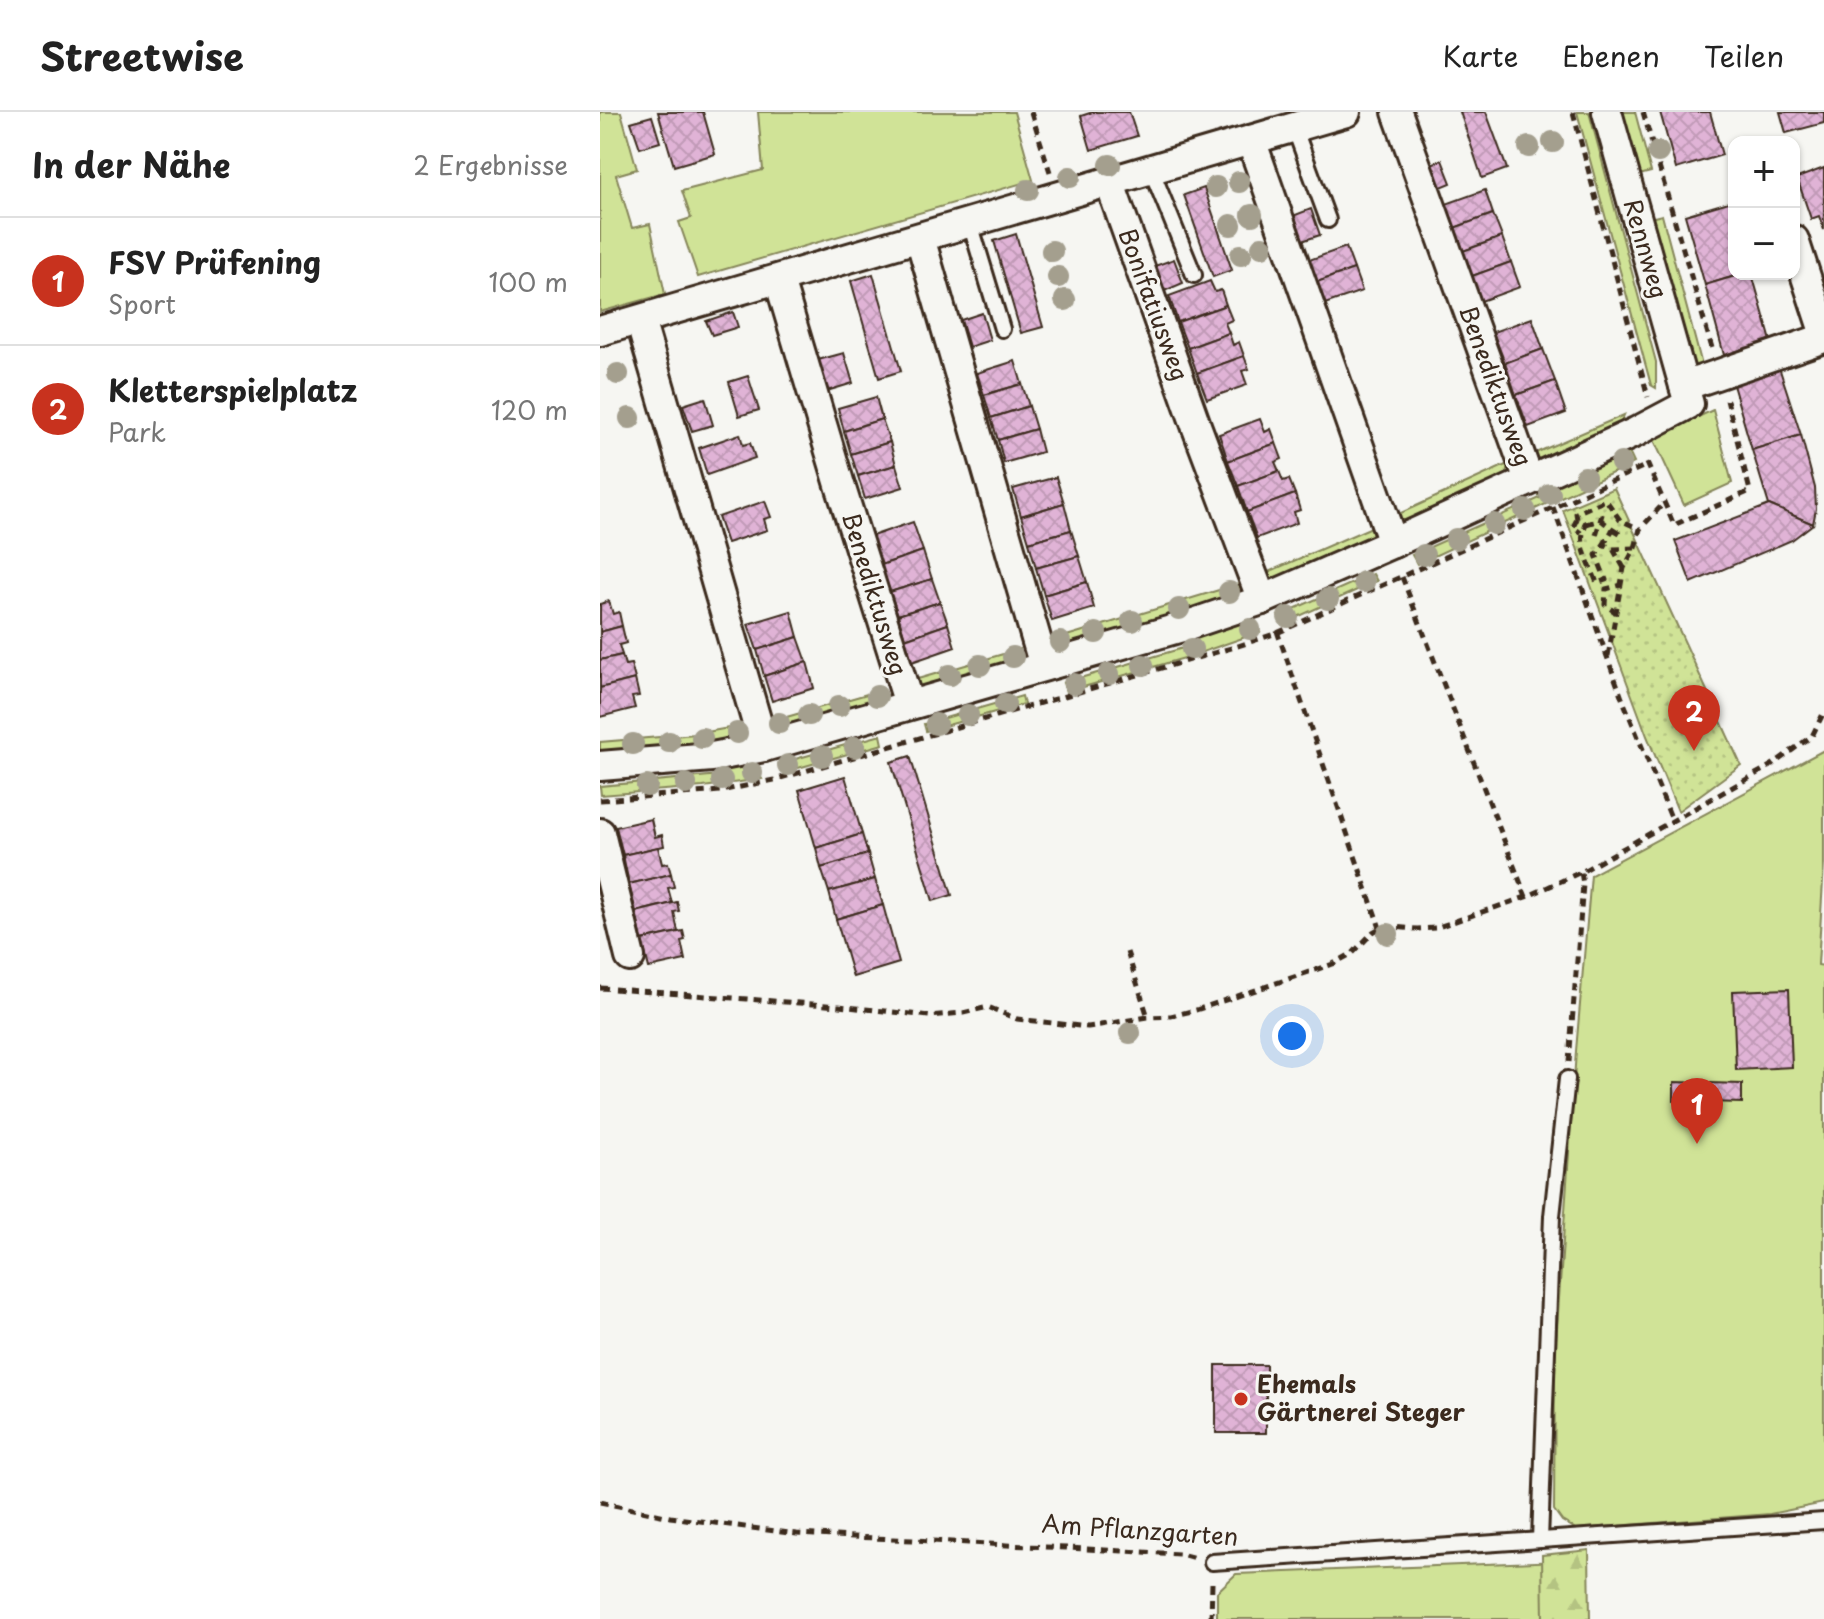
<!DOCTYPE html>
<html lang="de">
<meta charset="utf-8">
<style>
:root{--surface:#fff;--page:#f2f2f2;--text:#222;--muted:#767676;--line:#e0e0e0;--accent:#c8321e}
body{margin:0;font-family:"Playpen Sans",sans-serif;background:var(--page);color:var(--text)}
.controls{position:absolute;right:24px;top:24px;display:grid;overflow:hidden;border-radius:16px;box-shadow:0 2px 6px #0004}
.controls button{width:72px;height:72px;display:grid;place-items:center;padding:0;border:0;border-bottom:2px solid var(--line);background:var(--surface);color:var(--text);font:40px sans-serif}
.you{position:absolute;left:692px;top:924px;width:28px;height:28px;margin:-20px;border:6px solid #fff;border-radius:50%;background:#1a73e8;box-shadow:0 0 0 12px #1a73e833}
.badge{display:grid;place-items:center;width:52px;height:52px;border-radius:50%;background:var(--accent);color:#fff;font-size:26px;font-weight:700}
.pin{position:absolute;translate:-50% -66px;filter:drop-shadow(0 2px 4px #0008)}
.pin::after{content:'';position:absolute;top:42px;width:28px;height:24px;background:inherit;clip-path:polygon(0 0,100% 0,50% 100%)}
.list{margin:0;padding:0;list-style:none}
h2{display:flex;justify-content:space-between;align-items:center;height:104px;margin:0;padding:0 32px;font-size:34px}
h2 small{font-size:26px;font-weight:400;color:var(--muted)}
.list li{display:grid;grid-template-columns:52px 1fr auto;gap:24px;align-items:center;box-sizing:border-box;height:128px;padding:0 32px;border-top:2px solid var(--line)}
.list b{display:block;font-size:30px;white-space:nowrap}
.list p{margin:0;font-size:26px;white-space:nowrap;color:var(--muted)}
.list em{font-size:26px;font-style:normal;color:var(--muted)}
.map{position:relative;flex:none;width:1224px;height:1507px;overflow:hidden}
header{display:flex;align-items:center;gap:48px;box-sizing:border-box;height:112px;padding:0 40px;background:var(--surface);border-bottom:2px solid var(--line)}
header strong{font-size:38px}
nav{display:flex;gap:44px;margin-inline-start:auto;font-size:28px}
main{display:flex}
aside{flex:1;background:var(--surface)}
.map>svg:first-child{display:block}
.grass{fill:#d0e397;stroke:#86865a;stroke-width:2}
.forest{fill:url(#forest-firs);stroke:#86865a;stroke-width:2}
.park{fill:url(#park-dots);stroke:#86865a;stroke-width:2}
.building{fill:url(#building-cross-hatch);stroke:#3b2a1e;stroke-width:2}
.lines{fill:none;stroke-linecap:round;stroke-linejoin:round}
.lane-casing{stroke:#3b2a1e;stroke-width:20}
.street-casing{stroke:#3b2a1e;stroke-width:34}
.path{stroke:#3b2a1e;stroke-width:5;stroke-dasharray:8 6;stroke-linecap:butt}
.lane{stroke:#f6f6f2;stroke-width:14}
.street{stroke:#f6f6f2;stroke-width:28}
.tree{fill:#a49f8e}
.poi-dot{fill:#c8321e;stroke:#f6f6f2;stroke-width:3}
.labels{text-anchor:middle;stroke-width:6;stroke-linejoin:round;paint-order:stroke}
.street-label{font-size:24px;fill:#3b2a1e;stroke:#f6f6f2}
.poi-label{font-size:24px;font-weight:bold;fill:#3b2a1e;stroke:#f6f6f2;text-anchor:start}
</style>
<header>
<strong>Streetwise</strong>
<nav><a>Karte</a><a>Ebenen</a><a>Teilen</a></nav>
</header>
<main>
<aside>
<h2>In der Nähe<small>2 Ergebnisse</small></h2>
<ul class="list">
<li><span class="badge">1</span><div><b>FSV Prüfening</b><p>Sport</p></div><em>100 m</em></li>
<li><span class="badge">2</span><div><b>Kletterspielplatz</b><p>Park</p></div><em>120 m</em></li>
</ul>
</aside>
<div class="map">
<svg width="1224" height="1507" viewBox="0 0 1224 1507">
<defs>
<pattern id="forest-firs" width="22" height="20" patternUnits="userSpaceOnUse" patternTransform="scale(2)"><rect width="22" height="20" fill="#d0e397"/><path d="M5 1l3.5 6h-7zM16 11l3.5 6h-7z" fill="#b4c382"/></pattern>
<pattern id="park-dots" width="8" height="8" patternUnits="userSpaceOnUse" patternTransform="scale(2)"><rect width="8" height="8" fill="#d0e397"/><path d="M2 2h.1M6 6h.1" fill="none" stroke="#b4c382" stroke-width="1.8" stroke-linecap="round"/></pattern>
<pattern id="building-cross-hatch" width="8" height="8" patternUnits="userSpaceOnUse" patternTransform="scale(2)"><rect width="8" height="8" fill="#e0b3d6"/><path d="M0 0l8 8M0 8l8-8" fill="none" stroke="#c19ab7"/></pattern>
</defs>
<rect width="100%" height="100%" fill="#f6f6f2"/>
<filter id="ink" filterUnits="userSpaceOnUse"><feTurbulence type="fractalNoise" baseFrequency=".0125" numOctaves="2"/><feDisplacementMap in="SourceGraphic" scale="16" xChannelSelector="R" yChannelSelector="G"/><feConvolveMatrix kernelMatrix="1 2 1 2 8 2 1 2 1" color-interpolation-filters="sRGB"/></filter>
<g filter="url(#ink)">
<g class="grass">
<polygon points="0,0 21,0 37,57 16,63 32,116 50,112 65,182 0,200"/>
<polygon points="158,0 414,0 433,68 98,165 79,110 91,106 82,79 163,58"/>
<polygon points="977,0 989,0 1056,250 1056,276 1051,273"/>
<polygon points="1022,0 1035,0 1051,60 1039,63"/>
<polygon points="1062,103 1103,257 1098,258 1090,254 1050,106"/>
<polygon points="1113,298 1132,371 1084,393 1053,326"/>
<polygon points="1024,303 1020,312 934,352 926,345"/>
<polygon points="1027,336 1034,351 817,452 812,443 940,386 937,378"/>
<polygon points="908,352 906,364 800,412 792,405"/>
<polygon points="774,414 772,425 667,471 659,464"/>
<polygon points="773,462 777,469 682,512 678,504"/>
<polygon points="642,471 639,481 572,504 452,538 450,529"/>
<polygon points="651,506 660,520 588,545 466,580 463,571 583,536 582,527"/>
<polygon points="420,537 422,546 314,578 311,569"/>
<polygon points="281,578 284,587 171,619 169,610"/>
<polygon points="422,584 424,592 326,619 324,612"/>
<polygon points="145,613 142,627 0,640 0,630 96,622"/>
<polygon points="281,623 283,632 184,660 181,651"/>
<polygon points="1224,638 1224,752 1218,853 1224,854 1224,1391 1170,1402 976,1417 962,1409 954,1398 955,1245 976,939 991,763"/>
<polygon points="152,650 162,667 103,675 1,683 0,674 120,663 121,655"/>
<polygon points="962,1449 962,1507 617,1507 617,1480 636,1462"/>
</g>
<polygon class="forest" points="989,1438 990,1507 943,1507 942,1443"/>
<polygon class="park" points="1014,376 1141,653 1078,699 1047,624 963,398"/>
<g class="building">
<polygon points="58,0 103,0 115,42 74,54"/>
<polygon points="493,0 529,0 537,24 491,38 481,4"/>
<polygon points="860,0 886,0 907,57 882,66"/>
<polygon points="1060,0 1110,0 1122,43 1076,57"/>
<polygon points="1180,0 1224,0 1224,11 1186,21"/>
<polygon points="52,4 60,30 40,36 31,10"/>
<polygon points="842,48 851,71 834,78 825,54"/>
<polygon points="1224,56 1224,118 1219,104 1211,107 1197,66"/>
<polygon points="604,76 632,158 613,165 584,83"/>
<polygon points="885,78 893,102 854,116 846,92"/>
<polygon points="1132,89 1134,98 1134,162 1142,162 1105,173 1085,103"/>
<polygon points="711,97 720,123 699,130 690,105"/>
<polygon points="893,102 902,125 863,139 854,116"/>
<polygon points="416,122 443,215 421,221 394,129"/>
<polygon points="902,125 911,150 872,164 863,139"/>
<polygon points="746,135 754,157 717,170 709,148"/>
<polygon points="574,147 583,171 562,180 552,155"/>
<polygon points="911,150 920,175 881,189 872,164"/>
<polygon points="754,157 762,179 725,192 717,170"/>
<polygon points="273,162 301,259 279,266 251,169"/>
<polygon points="1142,162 1152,162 1171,229 1124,243 1105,173"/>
<polygon points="610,169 615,180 621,178 626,193 578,210 569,184"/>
<polygon points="626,193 632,208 625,211 629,221 588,236 578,210"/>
<polygon points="133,200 138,215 112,223 106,209"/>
<polygon points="382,201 390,228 369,235 361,208"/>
<polygon points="932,206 943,237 905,251 893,220"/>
<polygon points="629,221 633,233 639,230 644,244 597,261 588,236"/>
<polygon points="943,237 955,269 916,283 905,251"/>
<polygon points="244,241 253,271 227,279 218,248"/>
<polygon points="644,244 649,257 642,259 647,273 607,287 597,261"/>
<polygon points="415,249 422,272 384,283 377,261"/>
<polygon points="1178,252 1201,323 1152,338 1131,266"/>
<polygon points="148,264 159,298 139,304 129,270"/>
<polygon points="955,269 966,301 928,315 916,283"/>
<polygon points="422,272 429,294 391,306 384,283"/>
<polygon points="276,285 282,307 244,319 238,296"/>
<polygon points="105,286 113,313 92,319 83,293"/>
<polygon points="429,294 436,317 398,328 391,306"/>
<polygon points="282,307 290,330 251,342 244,319"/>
<polygon points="660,307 665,320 671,317 676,331 628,349 619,322"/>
<polygon points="436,317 442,340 404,351 398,328"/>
<polygon points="140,322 143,333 150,331 155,346 107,363 99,336"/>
<polygon points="1201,323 1215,376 1216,397 1213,412 1169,393 1152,338"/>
<polygon points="290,330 296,353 258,364 251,342"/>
<polygon points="676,331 682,347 675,350 679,359 638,374 628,349"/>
<polygon points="296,353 303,375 265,387 258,364"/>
<polygon points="679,359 683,369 689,367 695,382 647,400 638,374"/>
<polygon points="456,365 464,391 421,404 413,377"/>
<polygon points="695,382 700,398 694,400 697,411 657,426 647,400"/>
<polygon points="165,389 171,405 164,407 167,418 127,431 118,405"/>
<polygon points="464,391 471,418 429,430 421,404"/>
<polygon points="1169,393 1213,412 1192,428 1091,471 1075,429"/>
<polygon points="313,410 323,439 281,453 272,424"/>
<polygon points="471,418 479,444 436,456 429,430"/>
<polygon points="323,439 332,467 290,480 281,453"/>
<polygon points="479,444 487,470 444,483 436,456"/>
<polygon points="332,467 340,490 298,503 290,480"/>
<polygon points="487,470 494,496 452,509 444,483"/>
<polygon points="9,489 13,502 19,500 22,514 0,520 0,492"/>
<polygon points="340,490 348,512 305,527 298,503"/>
<polygon points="191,499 198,525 157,538 148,512"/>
<polygon points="348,512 355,535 312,550 305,527"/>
<polygon points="22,514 26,531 19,533 22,543 0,548 0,520"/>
<polygon points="198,525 207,550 164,564 157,538"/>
<polygon points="22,543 25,553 31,552 35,567 0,576 0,548"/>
<polygon points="207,550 214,576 172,589 164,564"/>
<polygon points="35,567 39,584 32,585 35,596 0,605 0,576"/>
<polygon points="310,644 352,783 333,789 291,650"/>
<polygon points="245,664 262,722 216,736 199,678"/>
<polygon points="51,707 55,725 62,723 64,734 23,743 16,715"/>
<polygon points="262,722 268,742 221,756 216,736"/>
<polygon points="58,735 62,752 68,751 71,762 29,772 23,743"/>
<polygon points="268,742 275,767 229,780 221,756"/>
<polygon points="71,762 74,775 68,776 72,791 36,800 29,772"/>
<polygon points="275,767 283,793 236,807 229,780"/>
<polygon points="77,790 79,799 74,800 78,820 42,828 36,800"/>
<polygon points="283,793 299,851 253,865 236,807"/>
<polygon points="83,819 85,828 81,829 85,848 49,856 42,828"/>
<polygon points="1189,877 1192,955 1136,958 1133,879"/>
<polygon points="1074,970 1142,972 1142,991 1074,989"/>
<rect x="616" y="1253" width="50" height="68"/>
</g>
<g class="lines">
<defs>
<g id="lane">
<polyline points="694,15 728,108"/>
<polyline points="551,57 594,163"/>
<polyline points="370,111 402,217"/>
<polyline points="940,1428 952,1104 967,967"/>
<polyline points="612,1450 1224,1409"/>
</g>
<g id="street">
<polyline points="797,0 929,368"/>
<polyline points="651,28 793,431"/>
<polyline points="509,69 597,316 662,488"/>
<polyline points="320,126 444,554"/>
<polyline points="1194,128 1224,220"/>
<polyline points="179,168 240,373 309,592"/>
<polyline points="40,208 164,635"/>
<polyline points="0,219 746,0"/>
<polyline points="1084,274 1224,226"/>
<polyline points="0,654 112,645 164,635 582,515 662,488 793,431 1036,320 1089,292 1007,0"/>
<polyline points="0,721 30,845"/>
</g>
</defs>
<use href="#lane" class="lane-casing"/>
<use href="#street" class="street-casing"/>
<g class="path">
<polyline points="431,0 450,60"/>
<polyline points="973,0 1048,285"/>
<polyline points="1043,0 1112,236"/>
<polyline points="1047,351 1074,413 1150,379 1127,288"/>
<polyline points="953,395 1022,586 1072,708"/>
<polyline points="977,407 973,415 981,421"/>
<polyline points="986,412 1001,408 1013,417 1004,432"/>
<polyline points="1013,417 1023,423"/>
<polyline points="996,423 1003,399"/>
<polyline points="1013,437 1035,436"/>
<path d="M1024 456 1013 437 1004 432 996 443 1006 468 997 471C990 452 976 431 986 412L977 407 976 401 1006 388 1020 408 1040 417"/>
<polyline points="802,465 926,785"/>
<polyline points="1017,501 1005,493 1006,477 1022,473"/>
<polyline points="677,519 780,816"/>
<polyline points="1008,544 1024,456 1035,436 1040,417 1064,391"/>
<polyline points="0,688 121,679 174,668 638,534 677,521 1047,353"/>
<polyline points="527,840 548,905"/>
<polyline points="0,876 239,894 329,904 363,901 388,895 417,907 488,915 548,905 571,904 596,898 733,852 753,841 773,820 780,816 792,815 817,817 835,816 926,785 981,760 1172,653 1212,624 1224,600"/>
<polyline points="969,950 983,772 981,760"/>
<polyline points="0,1390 70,1405 197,1422 581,1442 595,1446"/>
<polyline points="611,1507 612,1471"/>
</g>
<use href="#lane" class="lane"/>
<use href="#street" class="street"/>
</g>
<g class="tree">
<circle cx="953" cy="30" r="11"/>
<circle cx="929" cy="35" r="11"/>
<circle cx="1058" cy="40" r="11"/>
<circle cx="510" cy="53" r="11"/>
<circle cx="470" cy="65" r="11"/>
<circle cx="639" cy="70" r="11"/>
<circle cx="616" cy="75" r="11"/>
<circle cx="428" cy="78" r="11"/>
<circle cx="652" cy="103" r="11"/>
<circle cx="631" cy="113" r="11"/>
<circle cx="662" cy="135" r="11"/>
<circle cx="452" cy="139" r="11"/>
<circle cx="641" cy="143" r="11"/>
<circle cx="458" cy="165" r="11"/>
<circle cx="465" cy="188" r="11"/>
<circle cx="18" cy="262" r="11"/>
<circle cx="30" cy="306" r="11"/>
<circle cx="1021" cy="351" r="11"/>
<circle cx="985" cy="365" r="11"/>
<circle cx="950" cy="382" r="11"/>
<circle cx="925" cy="398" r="11"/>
<circle cx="894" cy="412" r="11"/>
<circle cx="856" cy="427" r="11"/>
<circle cx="824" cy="443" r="11"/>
<circle cx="764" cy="470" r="11"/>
<circle cx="629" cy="480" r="11"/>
<circle cx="728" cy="487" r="11"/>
<circle cx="579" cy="497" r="11"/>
<circle cx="688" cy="505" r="11"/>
<circle cx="532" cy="509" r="11"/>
<circle cx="650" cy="517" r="11"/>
<circle cx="496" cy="521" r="11"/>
<circle cx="460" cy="530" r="11"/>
<circle cx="592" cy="537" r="11"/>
<circle cx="413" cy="545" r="11"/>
<circle cx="380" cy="553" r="11"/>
<circle cx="543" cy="553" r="11"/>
<circle cx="509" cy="562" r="11"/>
<circle cx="350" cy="563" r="11"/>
<circle cx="474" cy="572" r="11"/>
<circle cx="277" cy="584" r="11"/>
<circle cx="405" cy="592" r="11"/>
<circle cx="239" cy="594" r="11"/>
<circle cx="209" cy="603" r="11"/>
<circle cx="368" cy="603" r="11"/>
<circle cx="179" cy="611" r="11"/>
<circle cx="336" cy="612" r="11"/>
<circle cx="137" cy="621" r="11"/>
<circle cx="102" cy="626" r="11"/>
<circle cx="69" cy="630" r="11"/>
<circle cx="33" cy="632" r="11"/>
<circle cx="255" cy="635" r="11"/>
<circle cx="222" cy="644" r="11"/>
<circle cx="188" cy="653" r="11"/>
<circle cx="152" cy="661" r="11"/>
<circle cx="122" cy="668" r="11"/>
<circle cx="86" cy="672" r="11"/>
<circle cx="47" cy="674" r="11"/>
<circle cx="788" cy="822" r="11"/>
<circle cx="530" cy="921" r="11"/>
</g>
</g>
<circle class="poi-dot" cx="641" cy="1287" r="8"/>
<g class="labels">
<g class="street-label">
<text transform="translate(1045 137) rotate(74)" y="8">Rennweg</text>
<text transform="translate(553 193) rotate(70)" y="8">Bonifatiusweg</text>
<text transform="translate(895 274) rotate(70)" y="8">Benediktusweg</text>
<text transform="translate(274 482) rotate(73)" y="8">Benediktusweg</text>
<text transform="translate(540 1419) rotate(4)" y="8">Am Pflanzgarten</text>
</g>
<g class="poi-label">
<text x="657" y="1281">Ehemals<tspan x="657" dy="28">Gärtnerei Steger</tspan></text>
</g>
</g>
</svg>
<div class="controls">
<button>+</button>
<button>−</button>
</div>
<div class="you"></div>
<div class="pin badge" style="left:1097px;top:1032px">1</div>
<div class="pin badge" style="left:1094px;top:639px">2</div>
</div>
</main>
